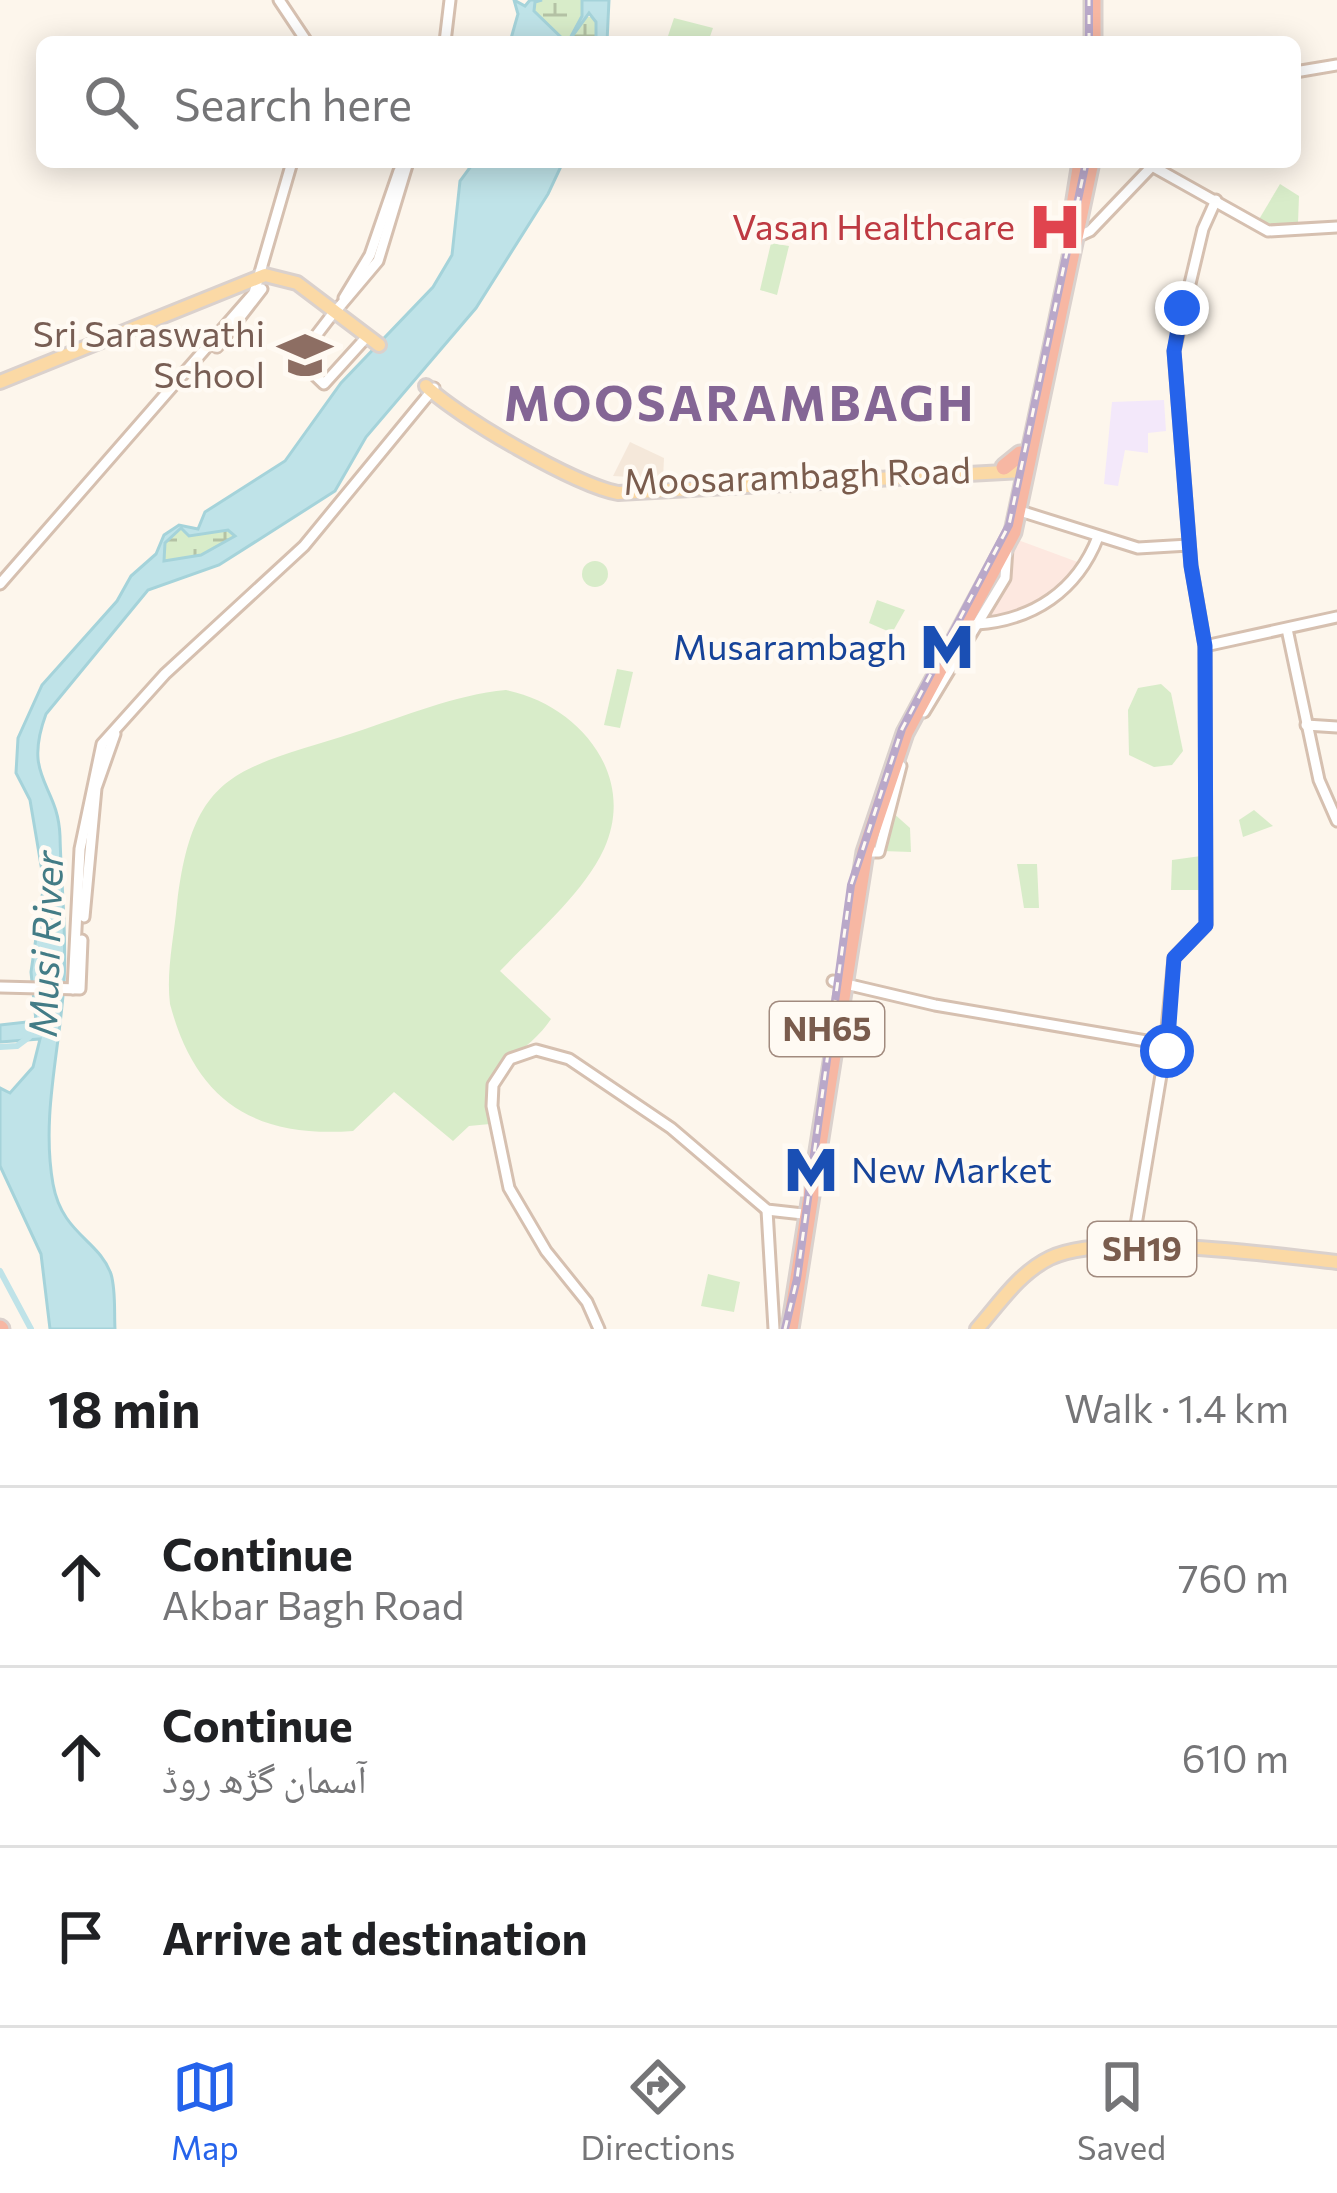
<!DOCTYPE html>
<meta charset="utf-8">
<style>
:root{--surface:#fff;--page:#f2f2f2;--text:#202124;--muted:#757577;--line:#e0e0e0;--accent:#2563eb}
body{margin:0;font-family:Commissioner,"Noto Naskh Arabic",sans-serif;background:var(--page);color:var(--text)}
.stop{position:absolute;width:36px;height:36px;margin:-27px;border:9px solid #2563eb;border-radius:50%;background:#fff}
.stop.end{background:#2563eb;border-color:#fff;box-shadow:0 3px 12px #0008}
.list{margin:0;padding:0;list-style:none}
h2{display:flex;justify-content:space-between;align-items:center;height:156px;margin:0;padding:0 48px;font-size:51px}
h2 small{font-size:39px;font-weight:400;color:var(--muted)}
.list li{display:grid;grid-template-columns:78px 1fr auto;gap:36px;align-items:center;box-sizing:border-box;height:180px;padding:0 48px;border-top:3px solid var(--line)}
.list b{display:block;font-size:45px;white-space:nowrap}
.list p{margin:0;font-size:39px;white-space:nowrap;color:var(--muted)}
.list em{font-size:39px;font-style:normal;color:var(--muted)}
.icon{flex:none;width:66px;height:66px;fill:none;stroke:currentColor;stroke-width:2;stroke-linecap:round;stroke-linejoin:round}
.map{position:relative;flex:none;width:1337px;height:1329px;overflow:hidden}
.search{position:absolute;background:var(--surface);box-shadow:0 6px 30px #0003;left:36px;right:36px;top:36px;height:132px;display:flex;align-items:center;gap:30px;box-sizing:border-box;padding:0 42px;border-radius:18px;color:var(--muted);font-size:45px}
.sheet{height:696px;background:var(--surface)}
nav{display:flex;justify-content:space-around;align-items:center;box-sizing:border-box;height:168px;border-top:3px solid var(--line);background:var(--surface);font-size:33px;color:var(--muted)}
nav a{display:grid;justify-items:center;gap:6px}
nav .on{color:var(--accent)}
.map>svg:first-child{display:block}
.residential{fill:#f5e8da}
.commercial{fill:#fde8e0}
.education{fill:#f3e8fa}
.green{fill:#d8ecc9}
.wetland{fill:url(#wetland-marsh)}
.water{fill:#bfe3e8;stroke:#a5d3da;stroke-width:3;fill-rule:evenodd}
.lines{fill:none;stroke-linecap:round;stroke-linejoin:round}
.canal{stroke:#bfe3e8;stroke-width:6}
.secondary-casing{stroke:#d6c0b0;stroke-width:15}
.primary-casing{stroke:#dad1cd;stroke-width:18}
.highway-casing{stroke:#dad1cd;stroke-width:21}
.secondary{stroke:#fff;stroke-width:9}
.primary{stroke:#fbd9a5;stroke-width:12}
.highway{stroke:#f7b7a3;stroke-width:15}
.rail-casing{stroke:#b9a8c9;stroke-width:8}
.rail{stroke:#fffaf3;stroke-width:3;stroke-dasharray:9;stroke-linecap:butt}
.route{stroke:#2563eb;stroke-width:15}
.labels{text-anchor:middle;stroke-width:9;stroke-linejoin:round;paint-order:stroke}
.shield{fill:#fffaf3;stroke:#a28b7f;stroke-width:3}
.shield-label{font-size:33px;font-weight:bold;fill:#7a5c4d}
.health-label{font-size:36px;fill:#be3a42;stroke:#fffaf3;text-anchor:end}
.education-label{font-size:36px;fill:#785e54;stroke:#fffaf3;text-anchor:end}
.street-label{font-size:36px;fill:#7a5c4d;stroke:#fffaf3}
.transit-label{font-size:36px;fill:#164399;stroke:#fffaf3;text-anchor:end}
.water-label{font-size:39px;font-style:italic;fill:#437c86;stroke:#fffaf3}
.district-label{font-size:48px;font-weight:bold;letter-spacing:3px;fill:#846695;stroke:#fffaf3}
</style>
<div class="map">
<svg width="1337" height="1329" viewBox="0 0 1337 1329">
<defs>
<pattern id="wetland-marsh" width="20" height="14" patternUnits="userSpaceOnUse" patternTransform="scale(3)"><rect width="20" height="14" fill="#d8ecc9"/><path d="M1 5h8M5 5V1M11 12h8M15 12V8" fill="none" stroke="#b4c2a5"/></pattern>
</defs>
<rect width="100%" height="100%" fill="#fdf6ec"/>
<polygon class="residential" points="630,442 664,458 663,479 613,476"/>
<polygon class="commercial" points="1018,540 1083,564 1060,591 1021,614 983,619"/>
<polygon class="education" points="1164,400 1166,431 1148,433 1148,453 1125,450 1118,486 1104,484 1112,402"/>
<g class="green">
<polygon points="674,18 713,28 708,42 666,42"/>
<polygon points="1280,184 1299,196 1298,223 1270,229 1258,221"/>
<polygon points="771,243 789,246 777,295 760,290"/>
<circle cx="595" cy="574" r="13"/>
<polygon points="877,600 905,610 892,633 869,623"/>
<polygon points="617,669 633,672 620,728 604,725"/>
<polygon points="1161,684 1171,693 1183,751 1172,765 1154,767 1129,755 1128,710 1138,688"/>
<path d="M506 690C577 704 638 774 604 849 583 894 534 935 500 971L551 1019C519 1066 483 1053 490 1124L469 1126 453 1141 394 1092 353 1131C255 1138 196 1102 170 1004 166 971 174 937 177 904 193 768 239 770 356 732 405 716 454 695 506 690Z"/>
<polygon points="1254,810 1273,826 1243,837 1239,820"/>
<polygon points="892,812 910,828 911,852 882,851"/>
<polygon points="1201,856 1201,890 1171,890 1172,860"/>
<polygon points="1017,864 1037,864 1039,908 1024,908"/>
<polygon points="708,1274 740,1282 734,1312 701,1306"/>
</g>
<g class="wetland">
<polygon points="542,0 582,0 582,17 595,17 596,42 562,39 534,11 535,1"/>
<polygon points="181,528 196,535 228,530 235,536 201,555 163,561 165,543"/>
</g>
<g class="water">
<polygon points="514,0 525,6 530,0 542,0 535,2 534,11 566,42 510,42 518,14"/>
<polygon points="582,0 609,0 607,42 596,42 596,22 589,13 568,42 582,16"/>
<path d="M474 162H563L548 194 476 308 366 437 335 491 219 565 148 590 46 714C22 779 58 783 60 836 61 884 67 934 64 983 60 1049 41 1116 53 1184 62 1234 99 1240 111 1274 116 1291 114 1312 115 1329H50L41 1254 0 1166V1088L10 1093 33 1067 40 1039 0 1042V1025L36 1021 31 972 44 883 30 800 16 773 18 738 42 685 117 601 131 576 156 554 164 535 179 525 198 529 205 512 285 461 341 383 433 287 452 255 460 181ZM181 528 189 536 228 530 235 536 201 555 164 561 165 543Z"/>
</g>
<g class="lines">
<g class="canal">
<polyline points="0,1047 17,1046 29,1037"/>
<polyline points="0,1271 31,1329"/>
</g>
<defs>
<g id="secondary">
<polyline points="279,0 307,42"/>
<polyline points="445,42 450,0"/>
<polyline points="1295,72 1337,65"/>
<polyline points="1152,166 1268,231 1337,227"/>
<polyline points="1079,236 1090,231 1156,162"/>
<polyline points="344,298 370,255 399,171"/>
<polyline points="335,312 378,261 408,162"/>
<polyline points="331,316 298,359 324,384 363,341"/>
<polyline points="217,347 262,289"/>
<polyline points="1017,510 1138,548 1189,545"/>
<polyline points="0,584 254,293 292,162"/>
<path d="M977 624C1033 620 1077 591 1098 537"/>
<polyline points="1287,629 1319,780 1337,821"/>
<polyline points="1205,646 1337,617"/>
<polyline points="924,712 1005,578 1007,548"/>
<polyline points="1306,725 1337,727"/>
<polyline points="865,852 879,852 901,766"/>
<polyline points="84,917 96,788 115,734"/>
<polyline points="833,981 935,1005 1158,1043 1166,1038 1171,1045"/>
<polyline points="0,987 80,989 82,940"/>
<polyline points="73,989 80,849 102,744 165,674 304,546 434,388"/>
<polyline points="1166,1038 1174,958 1206,925 1205,646 1191,565 1174,351 1203,229 1216,200"/>
<polyline points="767,1210 774,1329"/>
<polyline points="1132,1249 1165,1051"/>
<polyline points="599,1329 587,1302 546,1251 509,1188 492,1106 493,1085 510,1059 536,1050 569,1059 671,1128 767,1210 803,1214"/>
</g>
<g id="primary">
<polyline points="0,382 265,275 297,283 379,345"/>
<path d="M426 386C458 417 575 485 618 493L1024 471"/>
<path d="M977 1329C999 1304 1019 1273 1050 1258 1106 1231 1272 1255 1337 1262"/>
</g>
<g id="highway">
<polyline points="1093,42 1093,0"/>
<polyline points="1072,218 1081,162"/>
<polyline points="1004,467 1020,454"/>
<polyline points="0,1328 1,1329"/>
<polyline points="790,1329 865,852 905,733 1013,532 1091,162"/>
</g>
</defs>
<use href="#secondary" class="secondary-casing"/>
<use href="#primary" class="primary-casing"/>
<use href="#highway" class="highway-casing"/>
<use href="#secondary" class="secondary"/>
<use href="#primary" class="primary"/>
<use href="#highway" class="highway"/>
<defs>
<g id="rail">
<polyline points="1089,42 1089,0"/>
<polyline points="785,1329 797,1279 851,885 902,729 1009,525 1086,162"/>
</g>
</defs>
<use href="#rail" class="rail-casing"/>
<use href="#rail" class="rail"/>
</g>
<g class="lines">
<polyline class="route" points="1167,1051 1174,958 1206,925 1205,646 1191,566 1174,351 1182,308"/>
</g>
<defs>
<symbol id="hospital-bare" viewBox="-9 -9 18 18"><path d="M-5-5h3v3.5h4V-5h3V5h-3V1.5h-4V5h-3Z" fill="#e0444e" stroke="#fffaf3" stroke-width="2.5" paint-order="stroke"/></symbol>
<symbol id="university-bare" viewBox="-9 -9 18 18"><path d="M0-5L7-2L0 1L-7-2ZM-4 1L0 2.5L4 1V4Q0 6-4 4Z" fill="#8d6e63" stroke="#fffaf3" stroke-width="2.5" paint-order="stroke"/></symbol>
<symbol id="metro-bare" viewBox="-9 -9 18 18"><path d="M-5.5 5V-5H-3L0 0L3-5H5.5V5H3V-.5L0 4L-3-.5V5Z" fill="#1a4fb4" stroke="#fffaf3" stroke-width="2.5" paint-order="stroke"/></symbol>
</defs>
<g fill-rule="evenodd">
<use href="#hospital-bare" x="1017" y="189" width="76" height="76"/>
<use href="#university-bare" x="267" y="317" width="76" height="76"/>
<use href="#metro-bare" x="909" y="609" width="76" height="76"/>
<use href="#metro-bare" x="773" y="1132" width="76" height="76"/>
</g>
<g class="labels">
<g class="shield">
<rect x="770" y="1002" width="114" height="54" rx="9"/>
<rect x="1088" y="1222" width="108" height="54" rx="9"/>
</g>
<g class="shield-label">
<text x="827" y="1041">NH65</text>
<text x="1142" y="1261">SH19</text>
</g>
<g class="health-label">
<text x="1015" y="240">Vasan Healthcare</text>
</g>
<g class="education-label">
<text x="265" y="347">Sri Saraswathi<tspan x="265" dy="41">School</tspan></text>
</g>
<g class="street-label">
<text transform="translate(797 476) rotate(-2)" y="13">Moosarambagh Road</text>
</g>
<g class="transit-label">
<text x="907" y="660">Musarambagh</text>
<text x="851" y="1183" text-anchor="start">New Market</text>
</g>
<g class="water-label">
<text transform="translate(46 944) rotate(-88)" y="14">Musi River</text>
</g>
<g class="district-label">
<text x="740" y="421">MOOSARAMBAGH</text>
</g>
</g>
</svg>
<div class="stop" style="left:1167px;top:1051px"></div>
<div class="stop end" style="left:1182px;top:308px"></div>
<div class="search"><svg class="icon" aria-label="search" viewBox="0 0 24 24"><circle cx="10" cy="10" r="6"/><path d="M15 15l6 6"/></svg>Search here</div>
</div>
<section class="sheet">
<h2>18 min<small>Walk · 1.4 km</small></h2>
<ul class="list">
<li><svg class="icon" aria-label="ahead" viewBox="0 0 24 24"><path d="M12 20V5M6 11l6-6 6 6"/></svg><div><b>Continue</b><p>Akbar Bagh Road</p></div><em>760 m</em></li>
<li><svg class="icon" aria-label="ahead" viewBox="0 0 24 24"><path d="M12 20V5M6 11l6-6 6 6"/></svg><div><b>Continue</b><p>آسمان گڑھ روڈ</p></div><em>610 m</em></li>
<li><svg class="icon" aria-label="arrive" viewBox="0 0 24 24"><path d="M6 21V4h12l-3 4 3 4H6"/></svg><div><b>Arrive at destination</b></div></li>
</ul>
</section>
<nav>
<a class="on"><svg class="icon" aria-label="map" viewBox="0 0 24 24"><path d="M3 6l6-2 6 2 6-2v14l-6 2-6-2-6 2zM9 4v14M15 6v14"/></svg>Map</a>
<a><svg class="icon" aria-label="directions" viewBox="0 0 24 24"><path d="M12 3l9 9-9 9-9-9zM9 14v-3h6M13 9l2 2-2 2"/></svg>Directions</a>
<a><svg class="icon" aria-label="saved" viewBox="0 0 24 24"><path d="M7 4h10v16l-5-4-5 4z"/></svg>Saved</a>
</nav>
